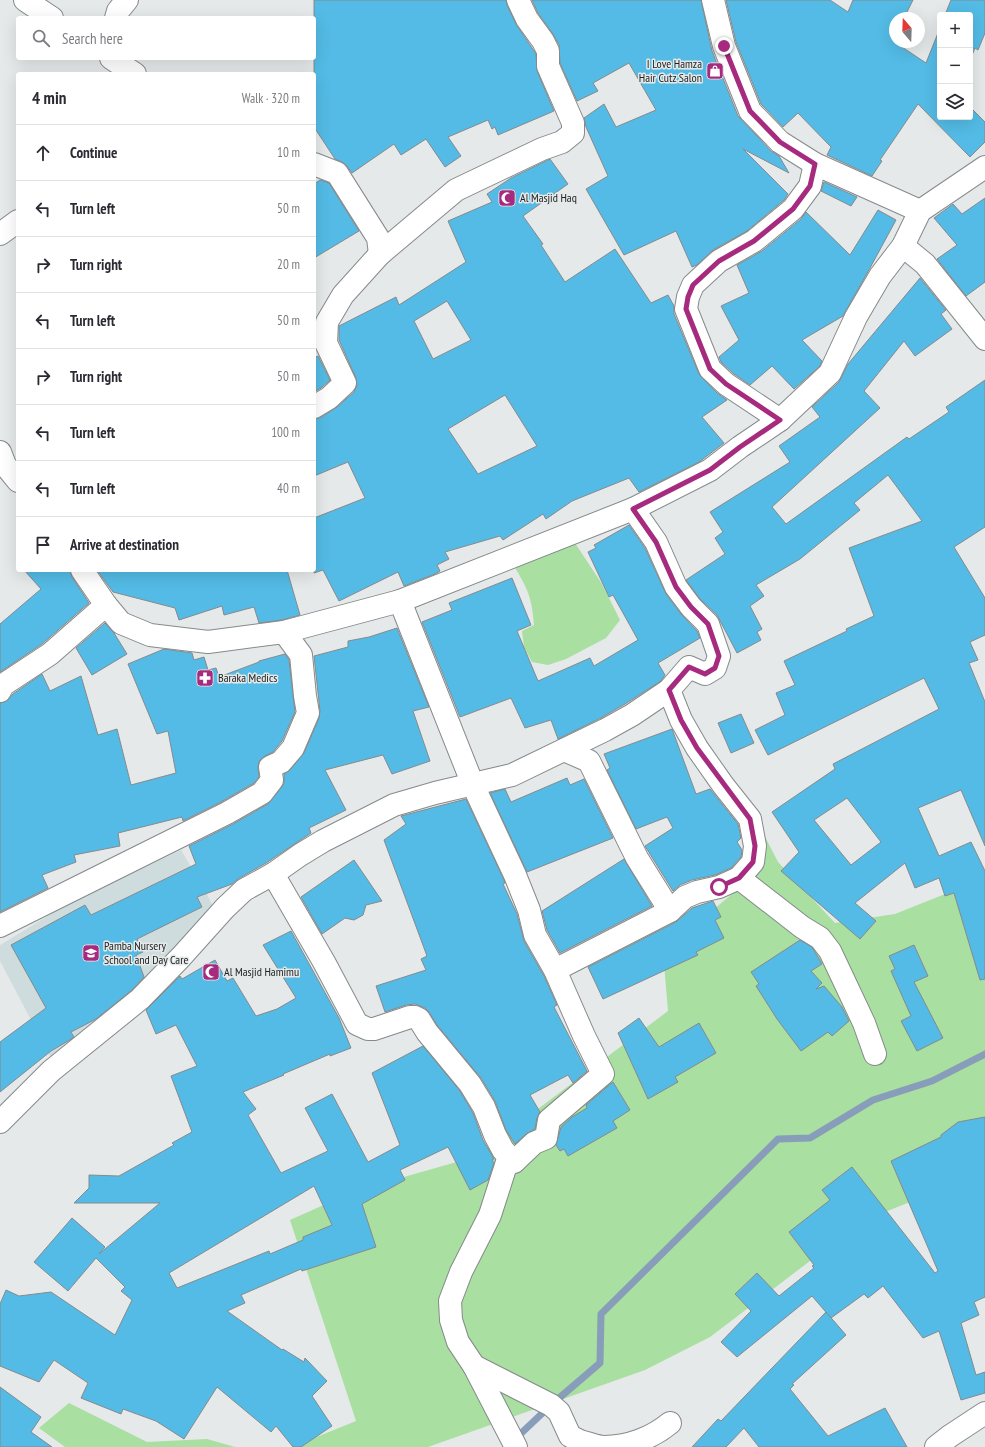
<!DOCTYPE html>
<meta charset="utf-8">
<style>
:root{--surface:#fff;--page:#f7f7f7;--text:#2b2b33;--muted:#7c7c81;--line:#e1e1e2}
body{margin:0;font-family:"PT Sans Narrow",sans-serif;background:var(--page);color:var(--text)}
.controls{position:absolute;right:12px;top:12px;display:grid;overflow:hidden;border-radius:4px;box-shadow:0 4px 16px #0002}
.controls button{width:36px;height:36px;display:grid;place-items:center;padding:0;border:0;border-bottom:1px solid var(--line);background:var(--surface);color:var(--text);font:20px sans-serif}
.compass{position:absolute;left:889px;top:12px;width:36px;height:36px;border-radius:50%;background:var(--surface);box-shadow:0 4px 16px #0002;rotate:341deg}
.stop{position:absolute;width:12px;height:12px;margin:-9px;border:3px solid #a62b7e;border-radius:50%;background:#fff}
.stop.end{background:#a62b7e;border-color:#fff;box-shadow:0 1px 4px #0008}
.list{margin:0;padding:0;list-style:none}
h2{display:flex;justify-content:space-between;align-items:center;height:52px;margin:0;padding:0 16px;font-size:17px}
h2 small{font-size:13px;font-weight:400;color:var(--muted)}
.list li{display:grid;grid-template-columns:26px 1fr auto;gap:12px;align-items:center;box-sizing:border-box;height:56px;padding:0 16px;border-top:1px solid var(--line)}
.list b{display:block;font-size:15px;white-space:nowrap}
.list em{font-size:13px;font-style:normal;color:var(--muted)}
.icon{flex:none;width:22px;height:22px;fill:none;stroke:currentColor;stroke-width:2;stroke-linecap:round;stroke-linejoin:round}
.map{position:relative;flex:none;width:985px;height:1447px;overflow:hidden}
.search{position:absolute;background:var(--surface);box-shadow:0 4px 16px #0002;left:16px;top:16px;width:300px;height:44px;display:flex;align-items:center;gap:10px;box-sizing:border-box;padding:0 14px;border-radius:4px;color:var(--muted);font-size:15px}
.panel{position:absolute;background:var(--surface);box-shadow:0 4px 16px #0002;left:16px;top:72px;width:300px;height:500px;border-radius:4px}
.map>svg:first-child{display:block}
.built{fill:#cfdcdd}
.green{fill:#a9dfa1}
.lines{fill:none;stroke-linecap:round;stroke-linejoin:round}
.stream{stroke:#889dba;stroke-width:7}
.building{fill:#53bbe5;stroke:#868a8c;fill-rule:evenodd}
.street-casing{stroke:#858a8a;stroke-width:24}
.street{stroke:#fff;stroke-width:22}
.route{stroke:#a62b7e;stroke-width:5}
.labels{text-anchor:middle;stroke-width:3;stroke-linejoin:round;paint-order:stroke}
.poi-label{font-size:12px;fill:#222424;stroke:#e5e9e9;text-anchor:start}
</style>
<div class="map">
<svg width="985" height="1447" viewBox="0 0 985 1447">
<rect width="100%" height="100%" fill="#e5e9e9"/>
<polygon class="built" points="181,850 206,892 217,915 71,1051 50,1056 0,961 0,945 71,902"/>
<g class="green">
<path d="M573 540 602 584 620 620 606 638 566 659 548 665 532 662 524 647 522 631 534 625C532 598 528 589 514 566Z"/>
<polygon points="753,813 778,862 835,923 895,914 985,878 985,1172 885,1212 852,1229 710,1337 645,1370 428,1447 292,1447 356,1421 290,1220 355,1191 474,1157 668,1011 663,952 763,868"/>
<polygon points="69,1403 147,1442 207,1439 235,1447 65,1447 39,1428"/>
</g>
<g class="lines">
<polyline class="stream" points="514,1440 551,1405 600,1363 601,1314 778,1139 810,1138 873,1100 932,1081 985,1054"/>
</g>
<g class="building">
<polygon points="314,0 506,0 507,5 516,24 536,54 537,71 554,111 498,135 495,127 492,129 488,120 448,137 461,156 445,167 426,139 401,155 394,144 352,173 347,166 342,162 335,159 314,127"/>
<polygon points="532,0 701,0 712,51 738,116 771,151 779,156 789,173 743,149 788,194 784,200 747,231 713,250 697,265 692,267 676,231 624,255 586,189 608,176 586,127 584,118 604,104 616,127 656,110 629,63 593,83 598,91 577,101 560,63 559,45 553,34 538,13"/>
<polygon points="726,0 830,0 848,12 853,0 913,0 904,18 895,18 895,38 893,41 926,63 940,28 940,117 970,117 970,107 985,122 985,142 970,157 918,104 880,160 882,161 872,176 827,155 831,147 798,113 783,127 761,104 736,42"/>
<polygon points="951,0 985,0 985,33 978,50 975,48 970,60 970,15 945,15"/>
<path d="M550 159 568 184 523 216 543 244 541 245 565 282 615 249 651 303 668 295 674 306V314L699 374 717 393 727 400 702 417 724 443 699 462 639 492 629 478 572 501 546 519 543 514 503 540 500 536 445 552 449 559 437 565 440 571 435 574 404 586 398 572 339 601 323 570 314 573V518L365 498 348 462 314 476V419L320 418 337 407 354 392 357 385 356 378 339 340V326L396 297 399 305 466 262 448 221 492 202 487 194 511 178ZM447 301 471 340 433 359 414 321ZM505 395 537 446 478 474 448 429Z"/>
<polygon points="320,180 329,183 359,231 314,258 314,184"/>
<polygon points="824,182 857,197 851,206 821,191"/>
<polygon points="985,198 985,282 966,296 937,259 957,245 934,218 953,204 962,214"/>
<polygon points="878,210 896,220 870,268 843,316 802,340 822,361 820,366 794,389 772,366 750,385 734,374 721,362 719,357 739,340 721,306 749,293 737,265 762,251 801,219 806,212 850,255"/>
<path d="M920 278 946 310 941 314 952 329 915 356 904 341 864 391 880 408 772 507 786 524 907 437 909 439 949 412 946 407 985 380V527L954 547 985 598V635L970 642 978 660 969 663 985 702V846L961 790 918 808 939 856 971 842 985 871V979L980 980 954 893 945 896 939 878 915 888 905 863 855 903 876 921 860 939 781 871 799 852 772 812 835 769 833 764 939 709 924 678 768 755 755 730 785 715 776 693 795 685 784 661 847 631 846 629 874 616 849 548 922 521 888 475 854 503 860 510 800 559 756 585 764 596 750 606 762 629 757 632 761 640 737 653 717 615 700 599 686 580 725 554 715 538 723 532 710 512 790 462 779 446 820 417 812 407 839 382 848 364ZM847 798 881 842 851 865 814 820Z"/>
<polygon points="318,356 330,380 321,388 314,392 314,358"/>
<polygon points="629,525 645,548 666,594 681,614 697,631 700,638 658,663 665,675 661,681 625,704 599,719 558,739 551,720 525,728 511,698 460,717 422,622 452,610 449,603 512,578 531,625 517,631 538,681 590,658 594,666 638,640 613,595 609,597 588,552 596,548 594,545"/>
<polygon points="24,570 70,570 72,577 89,603 42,644 0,672 0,624 41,589"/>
<polygon points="97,570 287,570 300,615 282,620 259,623 254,607 224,615 222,606 179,620 175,608 113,592"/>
<polygon points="105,623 114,633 127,654 92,675 76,648"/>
<polygon points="397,628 429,707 413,711 430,761 392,774 383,755 325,770 346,810 309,828 311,833 266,863 238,879 232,884 197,897 202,907 137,939 143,952 136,955 144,977 132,990 96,1019 71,1032 74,1037 68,1041 51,1051 0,1092 0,1042 46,1008 11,945 85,905 91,915 196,864 189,846 233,824 268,804 282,787 284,783 284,774 290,770 304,753 319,718 320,711 314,656 348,647 348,641 369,637"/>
<polygon points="164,649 192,653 194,660 204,657 208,670 216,668 219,677 259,662 259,661 285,654 289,660 295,712 282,741 273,752 265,756 259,761 258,768 259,777 254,783 221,802 183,821 182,817 118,833 120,846 74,855 76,862 42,875 48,888 0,912 0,703 7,701 13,694 42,674 50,691 81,676 98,735 117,729 131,785 176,773 168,731 157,734 128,664"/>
<polygon points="741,714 754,743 731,753 718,723"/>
<polygon points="672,729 696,794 710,789 738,824 741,838 737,842 742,850 741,857 731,868 715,875 692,880 680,885 673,891 645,846 673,828 667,817 636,829 607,770 610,768 604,754"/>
<polygon points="567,778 570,785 584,779 613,838 527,872 490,793 505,789 511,802"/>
<polygon points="466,799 504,880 505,883 503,884 517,914 524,941 544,976 557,1005 554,1007 587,1071 573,1083 568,1075 530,1095 540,1112 537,1118 535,1129 526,1134 515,1144 506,1130 495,1101 481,1078 437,1025 429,1012 425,1008 415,1004 406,1005 385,1012 376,986 426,970 421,959 427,956 384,840 406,824 401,816"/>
<polygon points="624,859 652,906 560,953 547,930 542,911"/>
<polygon points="354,860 382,901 366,905 363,915 354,920 345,918 322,934 301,897"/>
<polygon points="713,901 721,917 715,920 724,938 696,952 698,955 603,999 588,967 676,922 692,908"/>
<path d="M291 931 339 1018 351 1048 330 1056V1054L283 1074 284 1075 243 1092 256 1109 248 1115 281 1173 328 1151 305 1108 332 1094 368 1162 400 1145 372 1073 423 1046 460 1091 473 1113 483 1140 494 1159 492 1160 494 1163 488 1180 470 1190 448 1147 400 1170 405 1180 362 1204 376 1247 302 1271 301 1269 241 1295 245 1303 227 1311 282 1350 283 1349 304 1362 305 1358 327 1381 312 1396 332 1426 301 1447H293L276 1426 271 1432 217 1387 184 1439 156 1421 123 1409 121 1414 81 1398 88 1383 54 1360 39 1382 0 1366V1304L6 1290 19 1296 51 1292 115 1335 132 1300 121 1291 125 1287 96 1258 68 1291 34 1262 72 1218 105 1247 99 1254 160 1203H74L89 1188V1175L119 1176 174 1145 172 1143 192 1132 171 1076 197 1066 176 1025 156 1034 146 1010 180 976 182 979 215 960 227 981 233 978 256 1016 277 1009 296 998 263 945ZM314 1186 332 1225 303 1237V1240L270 1254 269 1251 177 1288 169 1273Z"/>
<polygon points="800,940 812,947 822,964 811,971 822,983 816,989 824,986 842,1007 849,1021 832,1036 828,1032 801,1051 777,1019 756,986 759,984 751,972"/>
<polygon points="914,945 928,976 914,982 943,1038 917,1051 901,1021 911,1016 891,971 895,969 889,956"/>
<polygon points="639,1018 659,1047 699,1023 716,1053 675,1077 678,1082 648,1099 618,1033"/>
<polygon points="613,1082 630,1110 613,1121 617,1128 568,1156 564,1149 560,1151 556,1145 561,1127 572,1117 587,1108 586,1105"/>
<polygon points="985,1117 985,1297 974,1302 979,1315 961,1323 976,1375 985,1372 985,1393 961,1400 939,1331 923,1338 883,1286 868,1298 864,1294 831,1318 812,1296 737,1357 721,1342 751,1311 735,1294 757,1273 779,1296 814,1268 812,1266 814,1265 789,1232 830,1200 822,1190 852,1167 935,1273 938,1271 891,1161 941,1137 941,1135 958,1122"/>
<polygon points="826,1312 846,1335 792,1384 794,1385 790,1389 828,1436 885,1408 907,1447 759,1447 744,1428 726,1447 692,1447 718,1419 721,1421"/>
<polygon points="0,1387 41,1417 31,1432 52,1447 0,1447"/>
</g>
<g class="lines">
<defs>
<g id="street">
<polyline points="25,0 52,18"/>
<polyline points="713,0 724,46 750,111 780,142 815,164 920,211"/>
<polyline points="116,18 118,11 127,0"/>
<polyline points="111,58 135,74"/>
<polyline points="314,164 337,173 378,238 380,254"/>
<polyline points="0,234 18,221"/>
<polyline points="903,246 925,264 985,339"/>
<polyline points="314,407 329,398 345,383 326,343 327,322 343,295 380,254 456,190 542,149 562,142 573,133 573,123 548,66 548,51 543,41 527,19 518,0"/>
<polyline points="780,420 726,384 710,369 686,309 688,297 693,285 719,261 754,241 793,209 810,186 815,164"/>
<polyline points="0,452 5,465 18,481"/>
<polyline points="82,570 106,605 121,623 150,635 208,642 284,632 400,601 633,509 710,470 740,447 780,420 830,373 856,317 880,276 903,246 920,211 985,167"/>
<polyline points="400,601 473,785 515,875 529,910 535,935 555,970 584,1036 603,1074 549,1120 546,1138 534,1143 514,1162 507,1162 490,1215 461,1272 450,1301 451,1320 458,1342 474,1366 551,1405 559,1412 570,1436 582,1442 588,1447"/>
<polyline points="0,691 3,685 50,654 106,605"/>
<polyline points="564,750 589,761 637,858 670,911"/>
<polyline points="273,874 324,962 357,1024 368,1029 374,1029 410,1017 415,1017 419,1019 427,1032 470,1084 484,1107 495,1135 503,1150 514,1162"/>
<polyline points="739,878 802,927 820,938 830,951 839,970 864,1023 875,1054"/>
<polyline points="0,926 227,813 262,793 272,780 270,767 281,762 293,748 308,713 305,696 301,655 284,632"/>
<polyline points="555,970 670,911 685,897 697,892 719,887 739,878 753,862 755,846 750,819 723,785 697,748 681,720 669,690"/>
<polyline points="0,1122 51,1071 140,999 181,957 225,908 244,890 273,874 300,855 323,841 394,805 435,793 512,775 605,730 632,715 669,690 689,667 705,674 715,668 719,656 708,624 691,607 676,587 656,542 633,509"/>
<polyline points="474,1366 516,1447"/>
<path d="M582 1442C589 1443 597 1447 604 1447 628 1447 652 1438 670 1423"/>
<polyline points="936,1447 950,1436 985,1413"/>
</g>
</defs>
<use href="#street" class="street-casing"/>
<use href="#street" class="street"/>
</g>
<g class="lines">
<polyline class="route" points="719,887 739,878 753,862 755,846 750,819 697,748 681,720 669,690 689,667 705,674 715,668 719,656 708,624 691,607 676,587 656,542 633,509 710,470 740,447 780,420 726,384 710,369 686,309 688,297 693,285 719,261 754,241 793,209 810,186 815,164 780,142 750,111 724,46"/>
</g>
<defs>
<symbol id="shop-square" viewBox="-11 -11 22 22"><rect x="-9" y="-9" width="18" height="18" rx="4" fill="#a62b7e" stroke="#e5e9e9"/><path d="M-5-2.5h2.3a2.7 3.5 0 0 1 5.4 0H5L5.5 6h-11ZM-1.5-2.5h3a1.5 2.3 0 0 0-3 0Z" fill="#fff"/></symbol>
<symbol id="mosque-square" viewBox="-11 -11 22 22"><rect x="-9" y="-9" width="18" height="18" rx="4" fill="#a62b7e" stroke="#e5e9e9"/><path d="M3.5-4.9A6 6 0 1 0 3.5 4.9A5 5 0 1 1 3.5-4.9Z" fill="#fff"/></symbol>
<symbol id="pharmacy-square" viewBox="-11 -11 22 22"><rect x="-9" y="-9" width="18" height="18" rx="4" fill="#a62b7e" stroke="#e5e9e9"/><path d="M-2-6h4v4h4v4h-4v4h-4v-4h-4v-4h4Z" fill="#fff"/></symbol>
<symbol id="school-square" viewBox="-11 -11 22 22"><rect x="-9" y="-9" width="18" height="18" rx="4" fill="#a62b7e" stroke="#e5e9e9"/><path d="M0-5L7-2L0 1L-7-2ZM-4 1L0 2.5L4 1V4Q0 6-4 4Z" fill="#fff"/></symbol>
</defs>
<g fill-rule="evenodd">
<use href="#shop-square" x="705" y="61" width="20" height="20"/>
<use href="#mosque-square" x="497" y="188" width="20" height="20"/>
<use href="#pharmacy-square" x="195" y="668" width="20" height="20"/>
<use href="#school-square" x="81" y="943" width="20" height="20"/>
<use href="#mosque-square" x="201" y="962" width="20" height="20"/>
</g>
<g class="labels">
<g class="poi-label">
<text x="702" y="68" text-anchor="end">I Love Hamza<tspan x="702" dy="14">Hair Cutz Salon</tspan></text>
<text x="520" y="202">Al Masjid Haq</text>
<text x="218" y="682">Baraka Medics</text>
<text x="104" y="950">Pamba Nursery<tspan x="104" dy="14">School and Day Care</tspan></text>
<text x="224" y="976">Al Masjid Hamimu</text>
</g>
</g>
</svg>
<div class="controls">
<button>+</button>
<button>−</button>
<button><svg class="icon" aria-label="layers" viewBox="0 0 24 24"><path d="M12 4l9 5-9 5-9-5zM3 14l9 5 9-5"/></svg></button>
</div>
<svg class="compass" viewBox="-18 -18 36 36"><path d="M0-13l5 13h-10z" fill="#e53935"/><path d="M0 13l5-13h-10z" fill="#7c7c81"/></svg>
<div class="stop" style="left:719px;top:887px"></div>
<div class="stop end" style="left:724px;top:46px"></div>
<div class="search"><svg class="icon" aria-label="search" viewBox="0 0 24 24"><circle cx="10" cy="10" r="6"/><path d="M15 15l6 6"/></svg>Search here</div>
<section class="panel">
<h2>4 min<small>Walk · 320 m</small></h2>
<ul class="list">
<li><svg class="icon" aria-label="ahead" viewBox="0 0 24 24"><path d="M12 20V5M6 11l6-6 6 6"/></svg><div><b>Continue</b></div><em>10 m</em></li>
<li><svg class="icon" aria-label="left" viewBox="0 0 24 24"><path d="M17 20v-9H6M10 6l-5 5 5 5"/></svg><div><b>Turn left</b></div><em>50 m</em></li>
<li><svg class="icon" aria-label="right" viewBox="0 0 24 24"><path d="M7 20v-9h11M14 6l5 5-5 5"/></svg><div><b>Turn right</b></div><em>20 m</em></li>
<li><svg class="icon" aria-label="left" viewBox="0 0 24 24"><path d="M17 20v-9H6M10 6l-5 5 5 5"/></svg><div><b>Turn left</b></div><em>50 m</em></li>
<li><svg class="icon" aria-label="right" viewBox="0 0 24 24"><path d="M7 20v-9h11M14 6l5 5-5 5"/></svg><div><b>Turn right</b></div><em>50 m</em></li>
<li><svg class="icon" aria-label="left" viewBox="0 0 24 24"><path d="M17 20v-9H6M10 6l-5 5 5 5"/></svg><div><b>Turn left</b></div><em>100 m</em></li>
<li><svg class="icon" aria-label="left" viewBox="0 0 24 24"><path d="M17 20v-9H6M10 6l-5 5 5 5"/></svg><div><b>Turn left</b></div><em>40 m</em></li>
<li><svg class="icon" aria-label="arrive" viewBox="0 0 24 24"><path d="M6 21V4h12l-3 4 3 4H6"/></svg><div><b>Arrive at destination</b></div></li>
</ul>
</section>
</div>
